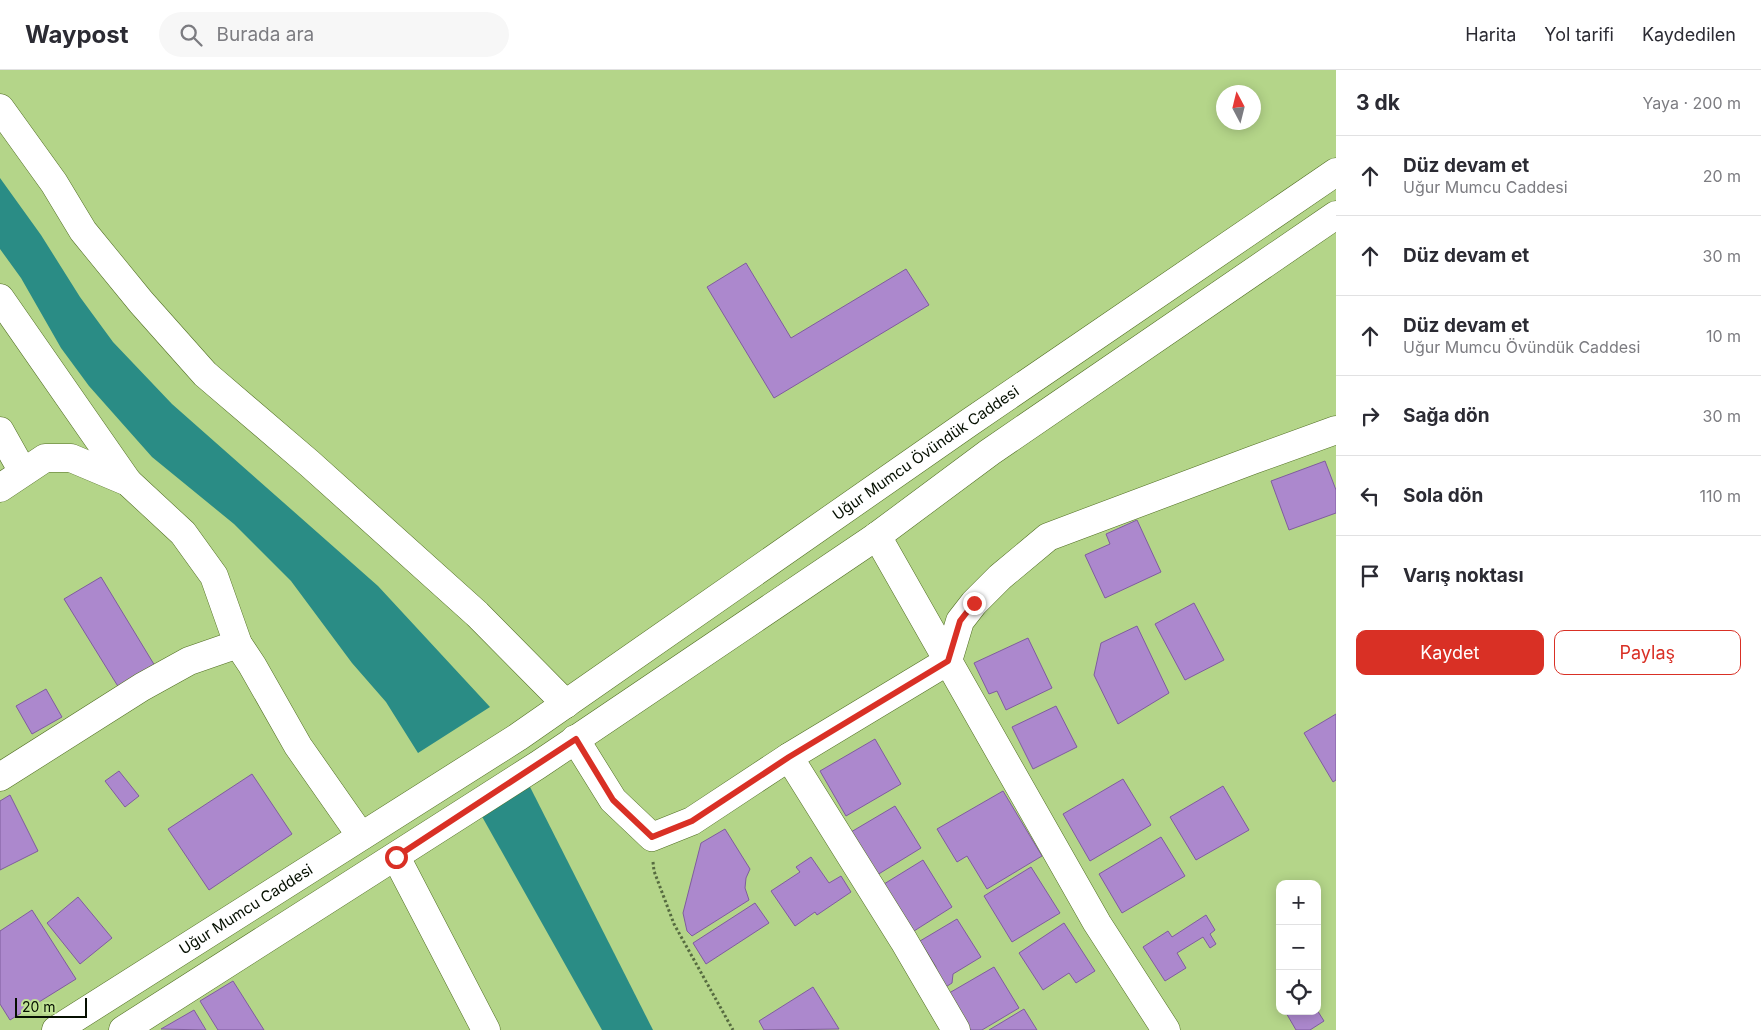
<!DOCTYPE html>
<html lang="tr">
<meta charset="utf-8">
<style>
:root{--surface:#fff;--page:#f7f7f7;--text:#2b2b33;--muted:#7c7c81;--line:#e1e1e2;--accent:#d93025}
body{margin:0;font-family:Inter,sans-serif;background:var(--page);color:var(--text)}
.controls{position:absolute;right:15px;bottom:15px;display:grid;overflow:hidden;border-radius:10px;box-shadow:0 2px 12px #0003}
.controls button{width:45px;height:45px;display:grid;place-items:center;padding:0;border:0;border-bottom:1px solid var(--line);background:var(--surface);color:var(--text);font:25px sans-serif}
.compass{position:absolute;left:1216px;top:15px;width:45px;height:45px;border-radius:50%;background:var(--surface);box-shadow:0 2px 12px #0003;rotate:353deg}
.scale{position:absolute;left:15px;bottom:12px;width:72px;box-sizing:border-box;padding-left:5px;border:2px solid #050f00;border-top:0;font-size:14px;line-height:18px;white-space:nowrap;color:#050f00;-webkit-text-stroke:4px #c0e295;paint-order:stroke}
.stop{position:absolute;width:15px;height:15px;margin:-11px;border:4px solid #d93025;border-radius:50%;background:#fff}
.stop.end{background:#d93025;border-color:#fff;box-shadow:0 1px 5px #0008}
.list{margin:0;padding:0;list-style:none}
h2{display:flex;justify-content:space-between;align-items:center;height:65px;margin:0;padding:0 20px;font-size:21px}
h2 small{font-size:16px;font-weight:400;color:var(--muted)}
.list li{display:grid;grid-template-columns:32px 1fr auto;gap:15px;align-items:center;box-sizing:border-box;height:80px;padding:0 20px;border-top:1px solid var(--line)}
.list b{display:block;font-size:19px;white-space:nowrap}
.list p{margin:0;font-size:16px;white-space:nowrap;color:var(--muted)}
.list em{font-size:16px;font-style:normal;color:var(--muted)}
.actions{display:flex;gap:10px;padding:15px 20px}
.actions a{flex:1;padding:11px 0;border:1px solid var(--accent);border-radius:10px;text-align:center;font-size:18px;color:var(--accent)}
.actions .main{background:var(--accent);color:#fff}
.icon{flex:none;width:28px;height:28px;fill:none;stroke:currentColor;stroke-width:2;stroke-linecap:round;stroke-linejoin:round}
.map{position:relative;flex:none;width:1336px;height:960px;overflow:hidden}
header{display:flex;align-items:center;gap:30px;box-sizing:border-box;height:70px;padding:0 25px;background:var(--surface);border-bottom:1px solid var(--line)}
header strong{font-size:24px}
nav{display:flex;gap:28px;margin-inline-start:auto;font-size:18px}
.search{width:350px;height:45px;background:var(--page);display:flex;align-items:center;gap:12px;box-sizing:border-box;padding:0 18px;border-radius:28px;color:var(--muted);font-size:19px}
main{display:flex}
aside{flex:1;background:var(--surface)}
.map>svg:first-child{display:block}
.water{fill:#2a8c85}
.building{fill:#ac88cd;stroke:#7f5c9e}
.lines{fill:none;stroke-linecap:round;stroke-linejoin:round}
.minor-casing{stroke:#516e23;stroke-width:29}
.path{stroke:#566b40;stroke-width:3;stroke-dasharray:2.5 2.5;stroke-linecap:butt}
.minor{stroke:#fff;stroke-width:28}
.route{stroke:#d93025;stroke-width:6}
.labels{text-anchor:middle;stroke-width:4;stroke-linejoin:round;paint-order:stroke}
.street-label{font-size:15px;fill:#050f00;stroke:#c0e295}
</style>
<header>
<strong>Waypost</strong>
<div class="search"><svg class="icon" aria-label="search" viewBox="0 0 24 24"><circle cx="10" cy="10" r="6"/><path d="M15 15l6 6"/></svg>Burada ara</div>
<nav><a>Harita</a><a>Yol tarifi</a><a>Kaydedilen</a></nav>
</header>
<main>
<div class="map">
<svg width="1336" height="960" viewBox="0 0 1336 960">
<rect width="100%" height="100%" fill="#b4d589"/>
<g class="water">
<polygon points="0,108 41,165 80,227 113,272 172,334 378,516 490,637 418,683 386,632 352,593 291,511 234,454 152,387 89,316 61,278 21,208 0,179"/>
<polygon points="527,711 653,960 602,960 480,743"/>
</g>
<g class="building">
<polygon points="746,193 791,268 906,199 929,235 774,328 707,217"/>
<polygon points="1325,391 1336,420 1336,443 1289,460 1271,411"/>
<polygon points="1137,450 1161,502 1105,528 1085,485 1110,474 1106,464"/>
<polygon points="101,507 155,596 119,618 64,529"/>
<polygon points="1194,533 1224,590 1185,610 1155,554"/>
<polygon points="1137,556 1169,623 1118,654 1094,605 1101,573"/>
<polygon points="1028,568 1052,618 1006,640 997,621 989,624 974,593"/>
<polygon points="46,619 62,647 32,664 16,636"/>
<polygon points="1056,636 1077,677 1033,699 1012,657"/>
<polygon points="1336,644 1336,710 1333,712 1304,663"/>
<polygon points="875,669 901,714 846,746 820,701"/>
<polygon points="119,701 139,726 125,737 105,711"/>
<polygon points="252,704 292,764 209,820 168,759"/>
<polygon points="1123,709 1151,755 1090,791 1063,744"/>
<polygon points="1223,716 1249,760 1196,790 1170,747"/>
<polygon points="1003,721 1042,786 987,819 967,786 957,792 937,759"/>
<polygon points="10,725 38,781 0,800 0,731"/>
<polygon points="895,736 921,778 877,805 851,762"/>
<polygon points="725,759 750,799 746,808 745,818 749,830 692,866 687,861 683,843 701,773"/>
<polygon points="1161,767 1185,806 1122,843 1099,804"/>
<polygon points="811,787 829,813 841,806 851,822 817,845 815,842 795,856 771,821 800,802 796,797"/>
<polygon points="923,790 952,837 914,861 884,814"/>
<polygon points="1031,797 1060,843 1012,872 984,826"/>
<polygon points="78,827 112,868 80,894 47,853"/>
<polygon points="755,833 769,853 706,894 693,873"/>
<polygon points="32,840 76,909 10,950 0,934 0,861"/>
<polygon points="1206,845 1215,860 1210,864 1216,874 1210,878 1203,867 1177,883 1186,898 1165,911 1143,877 1168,861 1172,867"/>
<polygon points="957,849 981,887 953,904 952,913 941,920 933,907 936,897 920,871"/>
<polygon points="1064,853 1095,901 1076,913 1069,903 1043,920 1019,883"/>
<polygon points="994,897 1019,938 982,960 964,960 944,926"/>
<polygon points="233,911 264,960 218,960 200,931"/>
<polygon points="813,917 839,959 764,960 759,951"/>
<polygon points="1024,939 1037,960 989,960"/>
<polygon points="194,940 206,960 161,959"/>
<polygon points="1317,940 1324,951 1310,960 1296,960 1285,941"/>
</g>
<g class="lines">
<defs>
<g id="minor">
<polyline points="0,38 54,113 83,161 141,232 205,304 309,393 477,544 566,634"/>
<polyline points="0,228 128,412"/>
<polyline points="0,361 23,402"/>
<polyline points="0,418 45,388 71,388 128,412 183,463 214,506 238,574 252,595 298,676 361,766"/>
<polyline points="877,466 1097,853 1166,960"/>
<polyline points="575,669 613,730 652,767 692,751 789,687 948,591 960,551 974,533 1000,507 1048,467 1253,390 1336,360"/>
<polyline points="789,687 904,871 956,960"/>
<polyline points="0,707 142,617 189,591 238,574"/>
<polyline points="396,787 486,960"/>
<path id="s1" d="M56 960 518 667 970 352 1336 102"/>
<polyline points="123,960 538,695 877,466 990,382 1336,145"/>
</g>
</defs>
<use href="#minor" class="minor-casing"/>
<polyline class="path" points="653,792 654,801 674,854 733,960"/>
<use href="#minor" class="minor"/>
</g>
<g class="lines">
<polyline class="route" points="396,787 576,669 613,730 652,767 692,751 789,687 948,591 960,551 974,533"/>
</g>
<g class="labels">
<g class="street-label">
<text dy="5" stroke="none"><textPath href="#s1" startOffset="1044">Uğur Mumcu Övündük Caddesi</textPath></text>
<text dy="5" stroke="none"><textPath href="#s1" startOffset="225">Uğur Mumcu Caddesi</textPath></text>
</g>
</g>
</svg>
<div class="controls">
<button>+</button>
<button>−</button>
<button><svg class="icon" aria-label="locate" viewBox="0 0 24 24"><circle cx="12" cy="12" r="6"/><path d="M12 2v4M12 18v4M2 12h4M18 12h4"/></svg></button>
</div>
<svg class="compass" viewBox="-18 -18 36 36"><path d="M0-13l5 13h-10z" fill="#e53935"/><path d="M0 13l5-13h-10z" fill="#7c7c81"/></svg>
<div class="scale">20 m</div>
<div class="stop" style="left:396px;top:787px"></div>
<div class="stop end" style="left:974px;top:533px"></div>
</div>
<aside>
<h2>3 dk<small>Yaya · 200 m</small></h2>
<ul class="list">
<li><svg class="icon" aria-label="ahead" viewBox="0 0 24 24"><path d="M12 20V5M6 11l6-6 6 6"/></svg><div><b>Düz devam et</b><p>Uğur Mumcu Caddesi</p></div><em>20 m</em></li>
<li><svg class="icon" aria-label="ahead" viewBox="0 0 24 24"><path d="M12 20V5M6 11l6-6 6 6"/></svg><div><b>Düz devam et</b></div><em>30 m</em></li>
<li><svg class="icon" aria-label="ahead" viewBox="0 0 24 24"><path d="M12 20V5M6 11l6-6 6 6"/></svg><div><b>Düz devam et</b><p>Uğur Mumcu Övündük Caddesi</p></div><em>10 m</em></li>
<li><svg class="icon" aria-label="right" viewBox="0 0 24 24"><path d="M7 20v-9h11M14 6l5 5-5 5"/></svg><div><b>Sağa dön</b></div><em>30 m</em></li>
<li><svg class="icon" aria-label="left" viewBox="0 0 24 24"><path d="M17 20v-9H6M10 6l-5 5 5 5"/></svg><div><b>Sola dön</b></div><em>110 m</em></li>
<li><svg class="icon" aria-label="arrive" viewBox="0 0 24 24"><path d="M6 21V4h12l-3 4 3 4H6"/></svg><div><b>Varış noktası</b></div></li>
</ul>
<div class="actions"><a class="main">Kaydet</a><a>Paylaş</a></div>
</aside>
</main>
